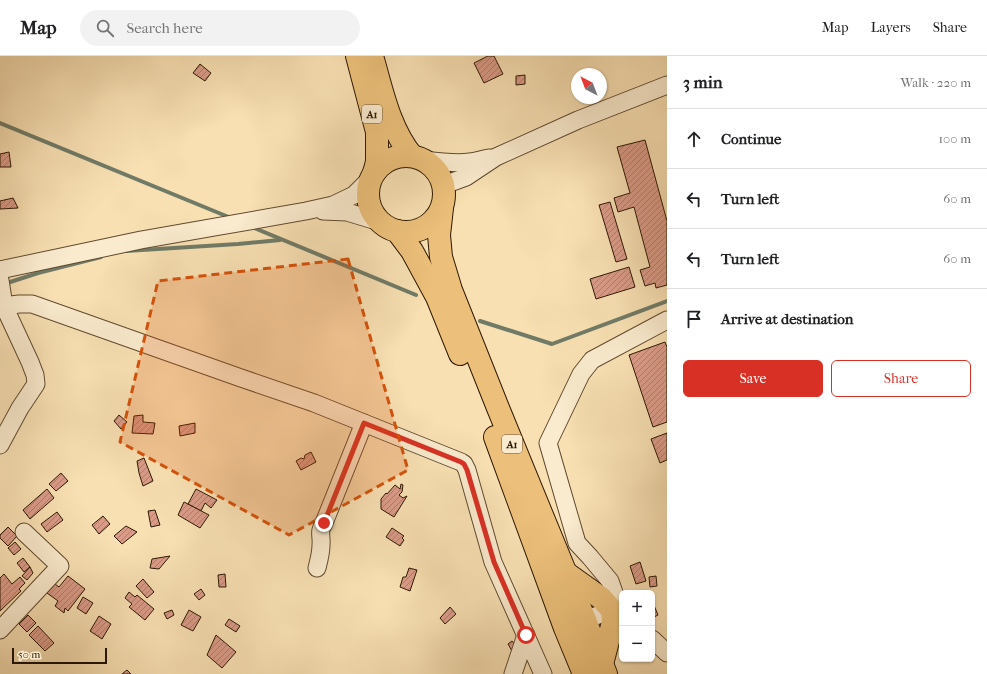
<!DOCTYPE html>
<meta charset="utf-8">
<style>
:root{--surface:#fff;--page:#f2f2f2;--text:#202124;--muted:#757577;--line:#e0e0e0;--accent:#d93025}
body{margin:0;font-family:"IM FELL French Canon",serif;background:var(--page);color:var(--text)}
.controls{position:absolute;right:12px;bottom:12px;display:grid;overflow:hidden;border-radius:6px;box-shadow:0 1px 3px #0004}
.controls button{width:36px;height:36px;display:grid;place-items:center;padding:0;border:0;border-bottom:1px solid var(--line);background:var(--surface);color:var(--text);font:20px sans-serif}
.compass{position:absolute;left:571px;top:12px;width:36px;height:36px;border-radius:50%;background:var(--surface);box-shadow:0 1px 3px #0004;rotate:318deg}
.scale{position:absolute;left:12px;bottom:10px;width:95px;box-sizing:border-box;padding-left:4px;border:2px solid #2d1803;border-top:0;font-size:11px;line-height:14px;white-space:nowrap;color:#2d1803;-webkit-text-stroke:3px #faebce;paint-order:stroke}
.stop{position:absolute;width:12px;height:12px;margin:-9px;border:3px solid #d93025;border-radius:50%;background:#fff}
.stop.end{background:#d93025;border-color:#fff;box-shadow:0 1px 4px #0008}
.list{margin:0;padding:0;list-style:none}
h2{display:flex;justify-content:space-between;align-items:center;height:52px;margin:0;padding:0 16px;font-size:17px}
h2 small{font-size:13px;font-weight:400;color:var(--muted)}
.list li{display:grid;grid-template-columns:26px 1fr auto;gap:12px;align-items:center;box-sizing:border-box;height:60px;padding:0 16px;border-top:1px solid var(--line)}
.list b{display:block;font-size:15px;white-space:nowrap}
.list em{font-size:13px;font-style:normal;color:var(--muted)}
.actions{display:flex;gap:8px;padding:12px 16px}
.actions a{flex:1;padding:9px 0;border:1px solid var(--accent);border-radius:6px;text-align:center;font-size:14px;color:var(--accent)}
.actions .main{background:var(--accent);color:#fff}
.icon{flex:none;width:22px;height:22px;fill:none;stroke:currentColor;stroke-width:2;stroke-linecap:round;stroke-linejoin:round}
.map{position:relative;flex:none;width:667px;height:618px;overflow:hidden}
header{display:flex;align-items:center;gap:24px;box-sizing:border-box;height:56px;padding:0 20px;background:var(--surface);border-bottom:1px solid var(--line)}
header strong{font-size:19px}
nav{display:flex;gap:22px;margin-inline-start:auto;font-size:14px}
.search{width:280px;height:36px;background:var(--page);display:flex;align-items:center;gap:10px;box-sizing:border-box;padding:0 14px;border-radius:22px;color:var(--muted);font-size:15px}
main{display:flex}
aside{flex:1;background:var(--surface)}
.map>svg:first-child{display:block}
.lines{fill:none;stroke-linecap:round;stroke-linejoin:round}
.stream{stroke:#707b67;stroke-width:4}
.building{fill:url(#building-hatch);stroke:#2d1803}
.minor-casing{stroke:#604a2f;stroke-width:19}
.highway-casing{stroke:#2d1803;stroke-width:24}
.minor{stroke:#faebce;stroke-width:17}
.highway{stroke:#ecc07a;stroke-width:22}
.route{stroke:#d93025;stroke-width:5}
.marked{fill:#d5520b;fill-opacity:0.2;stroke:#d5520b;stroke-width:3;stroke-dasharray:8 5;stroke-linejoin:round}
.labels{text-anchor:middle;stroke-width:3;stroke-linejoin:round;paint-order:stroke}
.shield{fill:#faebce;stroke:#6a5740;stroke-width:1}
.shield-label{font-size:11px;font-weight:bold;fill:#2d1803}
</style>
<header>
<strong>Map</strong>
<div class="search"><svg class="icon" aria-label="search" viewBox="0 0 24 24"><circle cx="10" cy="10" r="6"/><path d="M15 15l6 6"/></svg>Search here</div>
<nav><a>Map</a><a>Layers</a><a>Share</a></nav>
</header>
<main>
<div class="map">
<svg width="667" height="618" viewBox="0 0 667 618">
<defs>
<pattern id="building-hatch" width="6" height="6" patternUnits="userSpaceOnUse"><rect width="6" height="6" fill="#da9c89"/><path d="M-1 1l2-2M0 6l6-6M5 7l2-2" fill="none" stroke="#b17e6e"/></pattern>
</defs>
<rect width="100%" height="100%" fill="#f8e0b3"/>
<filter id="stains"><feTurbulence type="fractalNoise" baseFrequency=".005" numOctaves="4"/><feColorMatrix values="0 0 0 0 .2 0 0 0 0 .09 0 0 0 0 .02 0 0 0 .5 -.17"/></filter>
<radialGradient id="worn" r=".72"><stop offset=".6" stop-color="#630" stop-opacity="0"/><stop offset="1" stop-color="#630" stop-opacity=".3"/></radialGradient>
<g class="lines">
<g class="stream">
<polyline points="0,67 231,162"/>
<polyline points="252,171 416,239"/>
<polyline points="126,195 238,188 280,184"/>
<polyline points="4,228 38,217 101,201"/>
<polyline points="480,265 552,288 667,245"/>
</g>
</g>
<g class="building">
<polygon points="488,0 494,0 503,18 484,27 474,7"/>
<polygon points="200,8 211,17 205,25 193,17"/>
<polygon points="525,19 525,28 516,29 516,20"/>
<polygon points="645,84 667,165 667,229 656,232 655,227 645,230 640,214 650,211 634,151 618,156 614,142 630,137 617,91"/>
<polygon points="9,96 11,111 0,111 0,98"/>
<polygon points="13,142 18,152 0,153 0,145"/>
<polygon points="610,146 627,203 616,206 599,149"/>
<polygon points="629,211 635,231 596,243 590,223"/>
<polygon points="665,286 667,291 667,366 653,371 629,299"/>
<polygon points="119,359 127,366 121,373 114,365"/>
<polygon points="143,359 143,366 155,367 153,378 132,377 134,360"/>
<polygon points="195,367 195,377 180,380 179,370"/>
<polygon points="667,377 667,404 660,407 651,383"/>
<polygon points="311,396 316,406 301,414 296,405 301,402 304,403 305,399"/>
<polygon points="144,402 153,425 143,430 139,417 137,405"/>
<polygon points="61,417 68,425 56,435 49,428"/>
<polygon points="401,428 403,429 402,436 399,439 403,442 407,440 394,461 381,453 381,443 386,437 387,438 395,429 400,433"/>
<polygon points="47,433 54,442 30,463 23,454"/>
<polygon points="196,433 217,444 211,452 205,447 201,455 188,448"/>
<polygon points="184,446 209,459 200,472 178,459"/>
<polygon points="155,454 160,469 151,471 148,455"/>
<polygon points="57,456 63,464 47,476 41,468"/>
<polygon points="103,460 110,468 99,478 92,469"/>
<polygon points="126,470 137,476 122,488 114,480"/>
<polygon points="8,471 17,480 8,490 0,482 0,479"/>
<polygon points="392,472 404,480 402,482 404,484 400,490 386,481"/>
<polygon points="15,486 21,493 14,499 8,492"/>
<polygon points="170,500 159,513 150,512 152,503"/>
<polygon points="23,502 30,511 24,516 17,507"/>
<polygon points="640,506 646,525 636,528 630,510"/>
<polygon points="30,511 33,517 27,524 22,520"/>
<polygon points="409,512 417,514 410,535 400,531 403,521 406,521"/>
<polygon points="4,518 12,528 20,521 25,527 19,533 21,535 0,555 0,522"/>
<polygon points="225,518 226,531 219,531 218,519"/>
<polygon points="68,520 85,533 68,555 65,552 64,557 55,550 58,545 47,537 55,528 59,531"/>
<polygon points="656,520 657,530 650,531 649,521"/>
<polygon points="143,523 154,536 147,542 136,530"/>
<polygon points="201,533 205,539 199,544 194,538"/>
<polygon points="129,536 135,541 137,539 154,553 145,564 129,551 132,548 125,542"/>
<polygon points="83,541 93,547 86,558 77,552"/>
<polygon points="653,547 658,559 652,562 652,548"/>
<polygon points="450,551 456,558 445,568 440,562"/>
<polygon points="172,554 174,559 167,563 164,557"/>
<polygon points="189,554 201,561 193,575 181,569"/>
<polygon points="28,559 36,567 27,576 19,568"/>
<polygon points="99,560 111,568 102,583 90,575"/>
<polygon points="229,563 240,570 236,576 225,569"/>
<polygon points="38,570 54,587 45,595 29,579"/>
<polygon points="216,579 236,596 222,612 207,599"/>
<polygon points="512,585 517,591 512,595 508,588"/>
<polygon points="127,614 131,618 122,618"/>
</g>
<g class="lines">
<defs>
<g id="minor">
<path d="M425 104C440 106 456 108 470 106 477 105 483 103 490 102"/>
<polyline points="444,129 466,121 496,101 578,64 667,29"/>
<polyline points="323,155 347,156 380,166"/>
<polyline points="0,214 141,184 215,171 306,155 333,149 354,139 371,122"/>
<polyline points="0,224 4,250 0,251"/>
<polyline points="0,389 20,352 36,328 35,319 30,306 4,250 19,248 32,248 241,322 314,347 461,406 464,408 467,414 493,506 543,618"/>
<path d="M317 512C319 504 321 497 321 489 322 480 318 476 324 467L364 367"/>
<polyline points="622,554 619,551 610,525 590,501 577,487 548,387 581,318 592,304 667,264"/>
<polyline points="585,564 619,551"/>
<polyline points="0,574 60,510 24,476"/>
<polyline points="652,583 667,597"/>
<polyline points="513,618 526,579"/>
</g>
<g id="highway">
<polyline points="357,0 377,76 377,106 374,117"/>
<path d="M372 0C382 34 389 72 412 100"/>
<circle cx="406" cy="138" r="38"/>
<polyline points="442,152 439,179 441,201 451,234 498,352 585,564 606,618"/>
<polyline points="397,175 412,195 437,241 460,298"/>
<polyline points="495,381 565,572 584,618"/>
<polyline points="566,517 601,542 612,554 613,566 602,608"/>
</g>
</defs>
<use href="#minor" class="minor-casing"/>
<use href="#highway" class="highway-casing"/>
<use href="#minor" class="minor"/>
<use href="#highway" class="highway"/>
</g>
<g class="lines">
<polyline class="route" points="324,467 364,367 461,406 464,408 467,414 494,506 526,579"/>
</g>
<path class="marked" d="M348 203 408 414 289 479 120 386 158 225Z"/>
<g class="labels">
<g class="shield">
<rect x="362" y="49" width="20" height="18" rx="3"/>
<rect x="502" y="379" width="20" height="18" rx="3"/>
</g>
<g class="shield-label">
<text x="372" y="62">A1</text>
<text x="512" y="392">A1</text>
</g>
</g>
<rect width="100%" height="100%" filter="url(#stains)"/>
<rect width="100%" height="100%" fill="url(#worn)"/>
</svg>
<div class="controls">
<button>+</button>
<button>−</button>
</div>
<svg class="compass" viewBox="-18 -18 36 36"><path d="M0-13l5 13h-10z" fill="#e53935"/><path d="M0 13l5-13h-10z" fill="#757577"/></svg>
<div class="scale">50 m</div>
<div class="stop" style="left:526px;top:579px"></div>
<div class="stop end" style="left:324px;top:467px"></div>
</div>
<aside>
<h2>3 min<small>Walk · 220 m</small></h2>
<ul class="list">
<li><svg class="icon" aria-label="ahead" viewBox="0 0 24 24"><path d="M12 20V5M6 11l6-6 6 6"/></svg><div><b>Continue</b></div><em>100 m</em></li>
<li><svg class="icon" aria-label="left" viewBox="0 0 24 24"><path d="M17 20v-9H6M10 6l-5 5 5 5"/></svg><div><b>Turn left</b></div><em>60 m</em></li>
<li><svg class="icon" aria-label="left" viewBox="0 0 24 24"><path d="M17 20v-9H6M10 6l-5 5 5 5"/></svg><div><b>Turn left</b></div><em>60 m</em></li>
<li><svg class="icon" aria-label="arrive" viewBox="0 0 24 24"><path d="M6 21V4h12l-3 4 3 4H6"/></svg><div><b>Arrive at destination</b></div></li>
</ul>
<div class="actions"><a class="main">Save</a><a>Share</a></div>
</aside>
</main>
